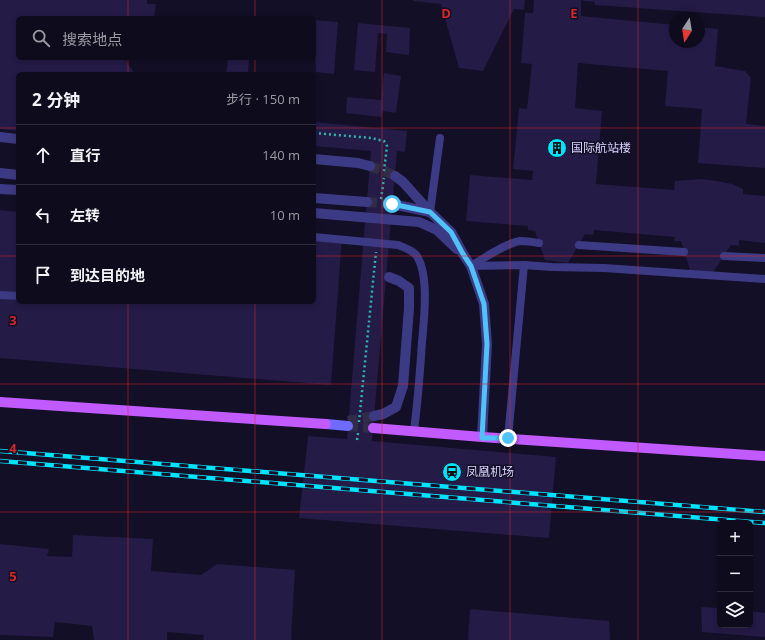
<!DOCTYPE html>
<html lang="zh">
<meta charset="utf-8">
<style>
:root{--surface:#0e0b1c;--page:#1c1929;--text:#f1f3f6;--muted:#9b9ba3;--line:#2e2b3b}
body{margin:0;font-family:"Open Sans","Noto Sans SC",sans-serif;background:var(--page);color:var(--text)}
.controls{position:absolute;right:12px;bottom:12px;display:grid;overflow:hidden;border-radius:6px;box-shadow:0 2px 6px #0003}
.controls button{width:36px;height:36px;display:grid;place-items:center;padding:0;border:0;border-bottom:1px solid var(--line);background:var(--surface);color:var(--text);font:20px sans-serif}
.compass{position:absolute;left:669px;top:12px;width:36px;height:36px;border-radius:50%;background:var(--surface);box-shadow:0 2px 6px #0003;rotate:192deg}
.stop{position:absolute;width:12px;height:12px;margin:-9px;border:3px solid #4fc3f7;border-radius:50%;background:#fff}
.stop.end{background:#4fc3f7;border-color:#fff;box-shadow:0 1px 4px #0008}
.list{margin:0;padding:0;list-style:none}
h2{display:flex;justify-content:space-between;align-items:center;height:52px;margin:0;padding:0 16px;font-size:17px}
h2 small{font-size:13px;font-weight:400;color:var(--muted)}
.list li{display:grid;grid-template-columns:26px 1fr auto;gap:12px;align-items:center;box-sizing:border-box;height:60px;padding:0 16px;border-top:1px solid var(--line)}
.list b{display:block;font-size:15px;white-space:nowrap}
.list em{font-size:13px;font-style:normal;color:var(--muted)}
.icon{flex:none;width:22px;height:22px;fill:none;stroke:currentColor;stroke-width:2;stroke-linecap:round;stroke-linejoin:round}
.map{position:relative;flex:none;width:765px;height:640px;overflow:hidden}
.search{position:absolute;background:var(--surface);box-shadow:0 2px 6px #0003;left:16px;top:16px;width:300px;height:44px;display:flex;align-items:center;gap:10px;box-sizing:border-box;padding:0 14px;border-radius:6px;color:var(--muted);font-size:15px}
.panel{position:absolute;background:var(--surface);box-shadow:0 2px 6px #0003;left:16px;top:72px;width:300px;height:232px;border-radius:6px}
.map>svg:first-child{display:block}
.building{fill:#241b47}
.lines{fill:none;stroke-linecap:round;stroke-linejoin:round}
.street-tunnel{stroke:#312d47;stroke-width:10;stroke-dasharray:10 5;stroke-linecap:butt}
.secondary-tunnel{stroke:#312d47;stroke-width:10;stroke-dasharray:10 5;stroke-linecap:butt}
.path{stroke:#2fb8b0;stroke-width:2.5;stroke-dasharray:2 3;stroke-linecap:butt}
.lane{stroke:#3d3a85;stroke-width:8}
.street{stroke:#3d3a85;stroke-width:10}
.secondary{stroke:#6f6bff;stroke-width:10}
.primary{stroke:#c25bff;stroke-width:10}
.rail-casing{stroke:#00e5ff;stroke-width:4.5}
.rail{stroke:#130f26;stroke-width:3;stroke-dasharray:9;stroke-linecap:butt}
.route{stroke:#4fc3f7;stroke-width:5}
.grid{fill:none;stroke:#d62828;stroke-width:1;stroke-opacity:0.55}
.labels{text-anchor:middle;stroke-width:3;stroke-linejoin:round;paint-order:stroke}
.poi-label{font-size:12px;fill:#d9d4ff;stroke:#130f26;text-anchor:start}
.grid-label{font-size:13px;text-anchor:middle;font-weight:bold;fill:#d62828;stroke:#130f26;stroke-width:3;stroke-linejoin:round;paint-order:stroke}
</style>
<div class="map">
<svg width="765" height="640" viewBox="0 0 765 640">
<rect width="100%" height="100%" fill="#130f26"/>
<g class="building">
<polygon points="0,0 147,0 147,4 156,4 154,18 18,18 18,58 131,58 126,61 135,74 18,74 18,131 0,129"/>
<polygon points="413,0 525,0 524,10 514,9 483,71 459,68 441,4 413,1"/>
<polygon points="534,0 581,0 581,16 675,25 675,42 699,42 699,27 718,29 715,66 745,71 751,78 746,124 765,126 765,168 698,163 702,109 665,106 668,71 578,63 575,108 602,111 596,184 674,190 675,181 702,179 717,181 732,184 743,189 743,194 765,196 765,243 739,240 739,246 731,245 712,274 690,270 681,241 674,241 675,237 594,230 593,235 585,234 568,263 545,260 535,231 528,230 528,226 466,221 470,175 532,180 533,171 513,169 519,108 527,109 532,64 521,63 525,13 533,13"/>
<polygon points="583,0 765,0 765,17 595,5 595,2 583,1"/>
<polygon points="253,16 264,17 264,18 252,18"/>
<polygon points="314,20 338,22 334,74 316,72 315,48 314,47"/>
<polygon points="358,23 410,28 409,55 386,52 387,34 378,33 375,72 354,70"/>
<polygon points="228,58 249,58 248,74 226,74"/>
<polygon points="384,73 401,76 396,113 383,111 381,117 346,113 347,97 381,100"/>
<polygon points="314,122 407,131 405,152 397,151 372,441 556,457 549,538 299,518 308,436 347,439 371,151 314,146"/>
<polygon points="0,210 18,212 18,302 314,302 314,236 342,238 331,385 0,358"/>
<polygon points="73,535 153,539 151,571 201,575 217,564 295,570 291,640 203,640 204,635 167,632 167,640 94,640 92,626 55,622 53,637 0,635 0,544 49,549 47,556 72,557"/>
<polygon points="701,607 720,608 720,625 750,625 750,611 765,613 765,637 702,632"/>
<polygon points="470,609 609,621 610,640 468,640"/>
</g>
<g class="lines">
<g class="street-tunnel">
<polyline points="370,166 385,171 395,176"/>
<polyline points="367,202 392,204"/>
<polyline points="348,421 374,416"/>
</g>
<polyline class="secondary-tunnel" points="348,426 373,428"/>
<g class="path">
<polyline points="314,133 371,138 384,141 387,146 384,171"/>
<polyline points="381,199 384,178"/>
<polyline points="359,422 376,252"/>
<polyline points="357,440 358,433"/>
</g>
<g class="lane">
<polyline points="430,212 440,138"/>
<path d="M314 237 398 245C405 248 415 251 418 258 429 278 424 320 422 342 420 372 418 401 414 430"/>
<polyline points="579,245 684,252"/>
<polyline points="724,256 765,258"/>
<path d="M472 265C485 258 506 243 520 241 526 241 533 242 539 243"/>
<polyline points="471,266 524,265 552,267 604,268 765,279"/>
<polyline points="0,295 18,296"/>
<polyline points="508,438 524,265"/>
</g>
<g class="street">
<polyline points="0,137 18,139"/>
<polyline points="314,159 358,163 370,166"/>
<polyline points="0,173 18,175"/>
<polyline points="395,176 403,182 430,212 451,232 463,254 471,266 484,304 487,344 482,437"/>
<polyline points="0,189 18,190"/>
<polyline points="314,198 367,202"/>
<polyline points="392,204 430,212"/>
<polyline points="314,213 419,222 437,230 457,249"/>
<polyline points="374,416 383,414 396,407 403,386 409,308 409,288 399,281 389,277"/>
</g>
<polyline class="secondary" points="326,424 348,426"/>
<g class="primary">
<polyline points="0,402 326,424"/>
<polyline points="373,428 482,437 765,456"/>
</g>
<defs>
<g id="rail">
<polyline points="0,451 765,512"/>
<polyline points="0,461 765,523"/>
</g>
</defs>
<use href="#rail" class="rail-casing"/>
<use href="#rail" class="rail"/>
</g>
<g class="lines">
<polyline class="route" points="392,204 430,212 451,232 463,254 471,266 484,304 487,344 482,438 508,438"/>
</g>
<path class="grid" d="M128 0V18M255 0V18M382 0V640M510 0V640M638 0V640M128 58V74M255 58V74M0 128H18M314 128H765M0 256H18M314 256H765M128 302V640M255 302V640M0 384H765M0 512H765"/>
<defs>
<symbol id="building-disc" viewBox="-11 -11 22 22"><circle r="9.5" fill="#00e5ff" stroke="#130f26"/><path d="M-4-6H4V6H1V3H-1V6H-4ZM-2.5-4.3h1.7v1.8h-1.7ZM.8-4.3h1.7v1.8H.8ZM-2.5-1h1.7V.8h-1.7ZM.8-1h1.7V.8H.8Z" fill="#111"/></symbol>
<symbol id="station-disc" viewBox="-11 -11 22 22"><circle r="9.5" fill="#00e5ff" stroke="#130f26"/><path d="M-3-6H3Q5-6 5-4V2Q5 4 3 4L4.5 6H3L1.5 4h-3L-3 6H-4.5L-3 4Q-5 4-5 2V-4Q-5-6-3-6ZM-3.5-4v3h7v-3ZM-3.5 1v1.5H-2V1ZM2 1v1.5H3.5V1Z" fill="#111"/></symbol>
</defs>
<g fill-rule="evenodd">
<use href="#building-disc" x="546" y="137" width="22" height="22"/>
<use href="#station-disc" x="441" y="461" width="22" height="22"/>
</g>
<g class="labels">
<g class="poi-label">
<text x="571" y="152">国际航站楼</text>
<text x="466" y="476">凤凰机场</text>
</g>
</g>
<g class="grid-label">
<text x="446" y="18">D</text>
<text x="574" y="18">E</text>
<text x="13" y="325">3</text>
<text x="13" y="453">4</text>
<text x="13" y="581">5</text>
</g>
</svg>
<div class="controls">
<button>+</button>
<button>−</button>
<button><svg class="icon" aria-label="layers" viewBox="0 0 24 24"><path d="M12 4l9 5-9 5-9-5zM3 14l9 5 9-5"/></svg></button>
</div>
<svg class="compass" viewBox="-18 -18 36 36"><path d="M0-13l5 13h-10z" fill="#e53935"/><path d="M0 13l5-13h-10z" fill="#9b9ba3"/></svg>
<div class="stop" style="left:392px;top:204px"></div>
<div class="stop end" style="left:508px;top:438px"></div>
<div class="search"><svg class="icon" aria-label="search" viewBox="0 0 24 24"><circle cx="10" cy="10" r="6"/><path d="M15 15l6 6"/></svg>搜索地点</div>
<section class="panel">
<h2>2 分钟<small>步行 · 150 m</small></h2>
<ul class="list">
<li><svg class="icon" aria-label="ahead" viewBox="0 0 24 24"><path d="M12 20V5M6 11l6-6 6 6"/></svg><div><b>直行</b></div><em>140 m</em></li>
<li><svg class="icon" aria-label="left" viewBox="0 0 24 24"><path d="M17 20v-9H6M10 6l-5 5 5 5"/></svg><div><b>左转</b></div><em>10 m</em></li>
<li><svg class="icon" aria-label="arrive" viewBox="0 0 24 24"><path d="M6 21V4h12l-3 4 3 4H6"/></svg><div><b>到达目的地</b></div></li>
</ul>
</section>
</div>
